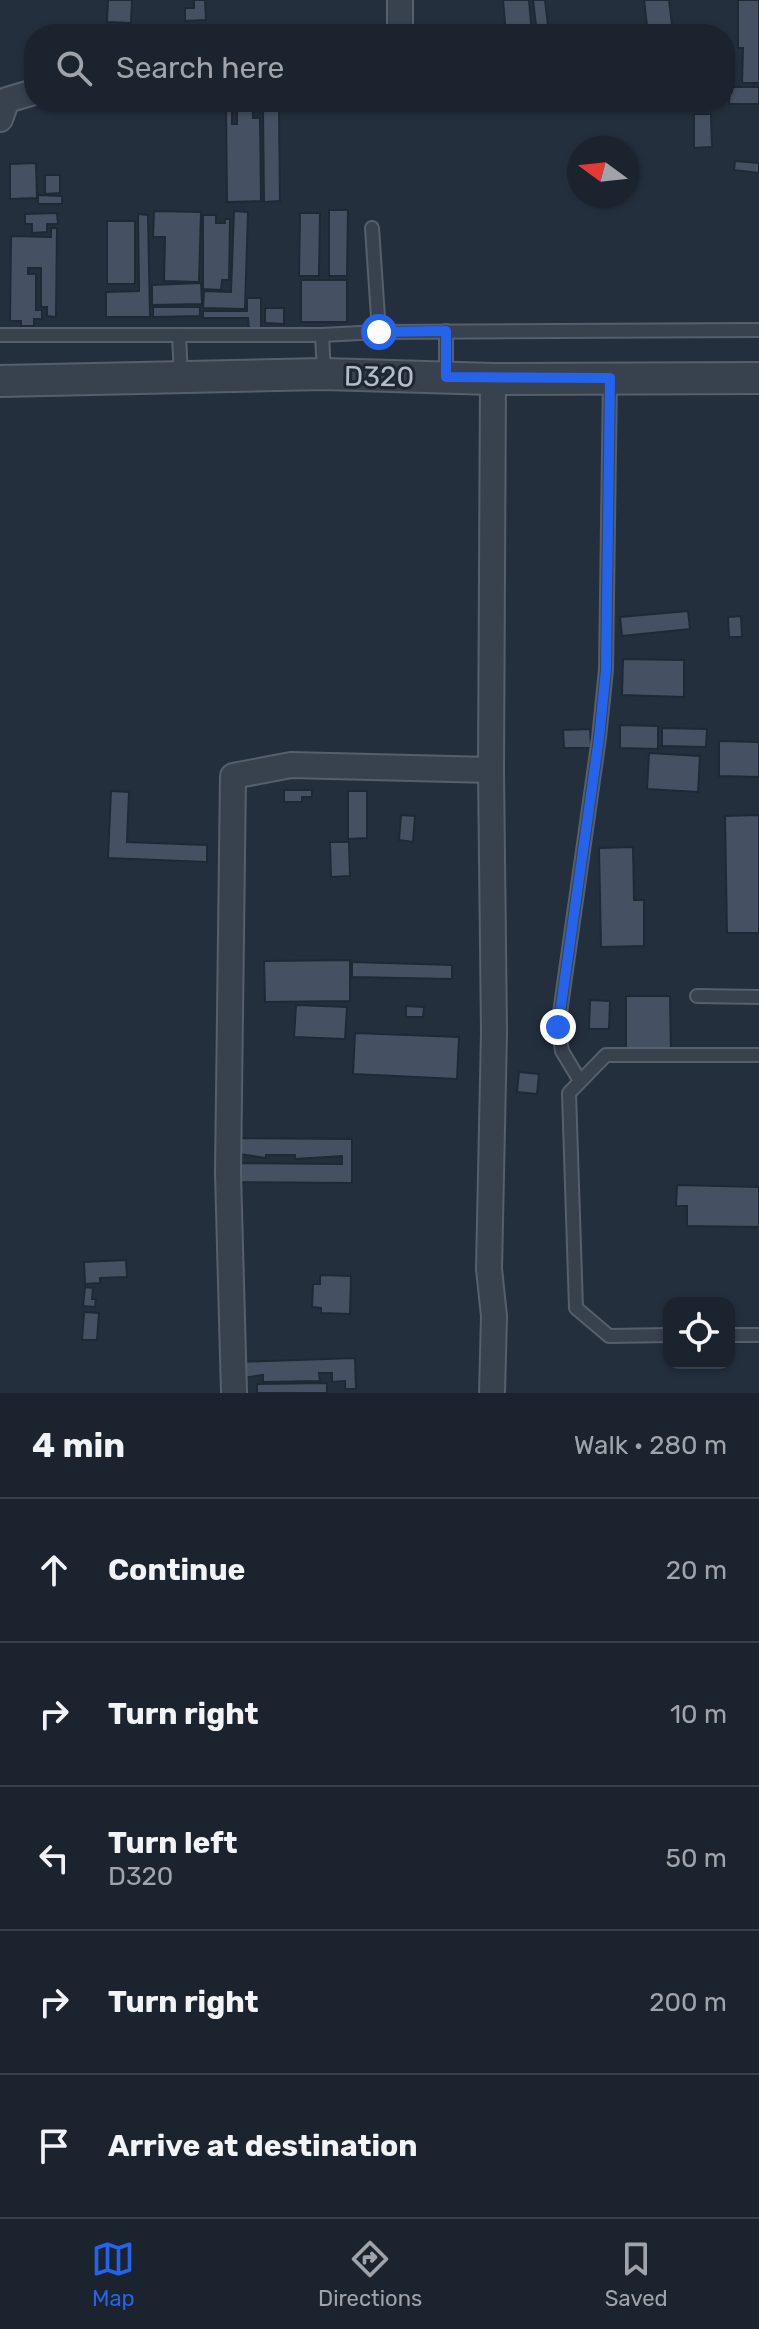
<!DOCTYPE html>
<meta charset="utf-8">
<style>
:root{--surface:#1b232e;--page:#242b36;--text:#f1f3f6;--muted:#a0a4aa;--line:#39404a;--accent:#2563eb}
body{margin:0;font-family:Rubik,sans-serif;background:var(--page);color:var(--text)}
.controls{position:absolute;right:24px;bottom:24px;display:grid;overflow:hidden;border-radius:16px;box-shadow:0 2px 6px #0004}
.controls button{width:72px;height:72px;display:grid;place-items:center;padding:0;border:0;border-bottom:2px solid var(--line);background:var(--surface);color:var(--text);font:40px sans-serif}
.compass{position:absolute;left:567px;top:136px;width:72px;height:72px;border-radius:50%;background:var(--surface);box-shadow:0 2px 6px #0004;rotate:285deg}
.stop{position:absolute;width:24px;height:24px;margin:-18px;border:6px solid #2563eb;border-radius:50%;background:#fff}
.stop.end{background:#2563eb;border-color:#fff;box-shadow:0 2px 8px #0008}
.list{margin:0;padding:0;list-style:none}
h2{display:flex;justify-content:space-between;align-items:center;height:104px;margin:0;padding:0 32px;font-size:34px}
h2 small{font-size:26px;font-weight:400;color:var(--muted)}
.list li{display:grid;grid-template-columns:52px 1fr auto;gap:24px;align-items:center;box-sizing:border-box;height:144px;padding:0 32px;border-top:2px solid var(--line)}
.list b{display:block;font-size:30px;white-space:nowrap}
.list p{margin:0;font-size:26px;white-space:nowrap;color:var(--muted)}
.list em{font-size:26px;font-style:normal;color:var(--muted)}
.icon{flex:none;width:44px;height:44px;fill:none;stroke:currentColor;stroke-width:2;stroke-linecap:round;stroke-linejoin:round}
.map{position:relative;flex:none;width:759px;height:1393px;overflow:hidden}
.search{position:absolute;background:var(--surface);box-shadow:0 2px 6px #0004;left:24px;right:24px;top:24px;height:88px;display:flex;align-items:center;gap:20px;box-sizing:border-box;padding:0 28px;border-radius:32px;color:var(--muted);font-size:30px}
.sheet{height:824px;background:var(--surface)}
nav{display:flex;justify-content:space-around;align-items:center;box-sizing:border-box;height:112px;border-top:2px solid var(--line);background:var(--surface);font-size:22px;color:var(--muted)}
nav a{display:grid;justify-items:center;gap:4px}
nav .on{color:var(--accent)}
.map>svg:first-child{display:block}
.building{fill:#455162;stroke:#1f2835;stroke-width:2}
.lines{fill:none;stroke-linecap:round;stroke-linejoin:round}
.service-casing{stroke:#565f6c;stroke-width:16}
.minor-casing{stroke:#565f6c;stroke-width:28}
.tertiary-casing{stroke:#565f6c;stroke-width:34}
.service{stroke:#38414e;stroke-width:12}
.minor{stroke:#38414e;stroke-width:24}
.tertiary{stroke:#38414e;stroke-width:30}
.route{stroke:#2563eb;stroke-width:10}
.labels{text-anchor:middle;stroke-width:6;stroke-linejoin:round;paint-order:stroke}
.street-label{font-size:28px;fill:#b4bcc9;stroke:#1d2633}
</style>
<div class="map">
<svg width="759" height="1393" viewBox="0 0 759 1393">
<rect width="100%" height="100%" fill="#242f3e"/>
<g class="building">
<polygon points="108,0 132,0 131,23 107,22"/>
<polygon points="194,0 205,0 206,20 185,21 185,8 194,8"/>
<polygon points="503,0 529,0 532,34 506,34"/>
<polygon points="533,0 545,0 549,34 537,34"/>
<polygon points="644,0 669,0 673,34 648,34"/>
<polygon points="738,0 759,0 759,83 742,83 743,48 738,48"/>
<polygon points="109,25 193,27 193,34 109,34"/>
<polygon points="730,87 759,87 759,104 729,104"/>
<polygon points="237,106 253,106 253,118 260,118 261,201 227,202 226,109 232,109 232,124 237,124"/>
<polygon points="263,111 279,111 280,201 264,202"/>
<polygon points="694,114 711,114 712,147 694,148"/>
<polygon points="735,161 759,163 759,173 734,170"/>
<polygon points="36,163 37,198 10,199 10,164"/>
<polygon points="45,175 60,175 60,193 45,194"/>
<polygon points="38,195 62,196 62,204 38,204"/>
<polygon points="329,210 348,210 347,276 329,276"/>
<polygon points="154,211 201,212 199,282 164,281 165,237 153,237"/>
<polygon points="234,211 248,212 245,309 203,308 204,291 231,292"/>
<polygon points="57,213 58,224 47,224 47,232 32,233 32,224 25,224 25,214"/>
<polygon points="300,213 320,213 319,276 299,276"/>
<polygon points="138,214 148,215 150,317 106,317 106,292 139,291"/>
<polygon points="203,215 216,215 216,223 225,223 225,219 230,219 229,280 222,280 221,290 203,289"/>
<rect x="107" y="221" width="28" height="63"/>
<polygon points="51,228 57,228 56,317 47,316 47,307 41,307 41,268 28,268 28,274 36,274 36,310 42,310 42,319 34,319 34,326 21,326 21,321 10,321 11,236 51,237"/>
<rect x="301" y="280" width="46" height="42"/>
<polygon points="201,283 202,304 152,305 152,285"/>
<polygon points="247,298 261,298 261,329 249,329 248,318 203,318 203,311 247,311"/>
<polygon points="153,307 200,307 200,316 153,317"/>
<polygon points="265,308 284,308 284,324 265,323"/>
<polygon points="688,611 690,629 622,636 620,617"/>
<polygon points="741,616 742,637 729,637 728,617"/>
<polygon points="623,659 684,660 684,697 622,695"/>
<polygon points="620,725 658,726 658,749 620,748"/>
<polygon points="662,728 707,729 706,747 662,746"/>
<polygon points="590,729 591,748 564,748 563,730"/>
<polygon points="719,741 759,742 759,777 719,776"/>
<polygon points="649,753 700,756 698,792 647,789"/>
<polygon points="284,790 312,790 312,797 302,797 302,802 284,802"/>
<polygon points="111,791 129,792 127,842 207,845 207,862 108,858"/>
<polygon points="348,791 367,791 367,838 348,839"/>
<polygon points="401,815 415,816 413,842 399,840"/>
<polygon points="759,815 759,933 727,933 725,816"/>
<polygon points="330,842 349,842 350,876 331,877"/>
<polygon points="633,847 634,900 644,900 644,946 601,947 599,848"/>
<polygon points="350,960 350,1001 265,1002 264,961"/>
<polygon points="352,962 452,965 452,979 352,977"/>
<polygon points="626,996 670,996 671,1052 626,1052"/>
<polygon points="590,1000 610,1001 609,1029 589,1029"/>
<polygon points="296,1005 347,1007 345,1039 294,1037"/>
<polygon points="406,1006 424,1007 423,1017 406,1017"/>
<polygon points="355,1033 459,1037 457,1079 353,1074"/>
<polygon points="519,1072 539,1074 537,1094 517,1092"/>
<polygon points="240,1138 352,1139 352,1183 239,1182 239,1163 342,1164 342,1156 295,1159 295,1155 266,1155 266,1158 240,1154"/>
<polygon points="677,1185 759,1187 759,1227 687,1226 687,1206 676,1206"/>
<polygon points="126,1260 127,1277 100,1278 100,1283 85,1284 84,1262"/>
<polygon points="320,1275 351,1276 350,1314 321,1313 321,1308 312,1307 313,1284 320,1284"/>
<polygon points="85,1287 93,1288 92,1299 96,1299 95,1307 83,1306"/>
<polygon points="84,1312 99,1313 97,1340 82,1340"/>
<polygon points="355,1358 356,1389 345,1389 345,1381 332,1382 332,1373 319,1373 320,1381 263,1382 263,1375 237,1379 237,1362"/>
<polygon points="327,1383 327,1393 257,1393 257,1384"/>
</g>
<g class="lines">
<defs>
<g id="service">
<polyline points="372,228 379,332"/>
<polyline points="446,331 446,377"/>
<polyline points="0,335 322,335 379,332 759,330"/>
<polyline points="322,335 324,374"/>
<polyline points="179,336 181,376"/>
<polyline points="697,996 759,997"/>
<polyline points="580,1081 562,1051 558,1027 599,738 606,670 610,378"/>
<polyline points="669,1335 609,1336 576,1308 569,1093 606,1055 759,1055"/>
<polyline points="729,1335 759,1335"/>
</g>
<g id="minor">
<polyline points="400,0 400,34"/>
<polyline points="0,119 7,100 34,92"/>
<polyline points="234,1393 228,1173 233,776 291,765 491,770"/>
<polyline points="492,1393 494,1316 489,1269 494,1032 491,770 493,379"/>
</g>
<polyline id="tertiary" points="0,381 324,374 493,379 759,378"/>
</defs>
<use href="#service" class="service-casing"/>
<use href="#minor" class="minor-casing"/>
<use href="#tertiary" class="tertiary-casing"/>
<use href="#service" class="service"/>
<use href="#minor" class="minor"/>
<use href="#tertiary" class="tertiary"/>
</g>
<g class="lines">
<polyline class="route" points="379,332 446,331 446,377 610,378 606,670 599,738 558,1027"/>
</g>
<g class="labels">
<g class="street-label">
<text transform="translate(379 376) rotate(1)" y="10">D320</text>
</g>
</g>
</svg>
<div class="controls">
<button><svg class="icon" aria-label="locate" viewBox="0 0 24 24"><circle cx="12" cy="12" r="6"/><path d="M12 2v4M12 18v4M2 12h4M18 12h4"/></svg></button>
</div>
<svg class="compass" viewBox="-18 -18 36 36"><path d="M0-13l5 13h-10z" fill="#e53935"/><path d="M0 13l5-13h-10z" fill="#a0a4aa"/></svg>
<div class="stop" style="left:379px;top:332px"></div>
<div class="stop end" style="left:558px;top:1027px"></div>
<div class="search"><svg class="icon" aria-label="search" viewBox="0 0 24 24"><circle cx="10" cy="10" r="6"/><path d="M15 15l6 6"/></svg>Search here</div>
</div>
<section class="sheet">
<h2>4 min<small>Walk · 280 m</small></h2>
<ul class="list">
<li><svg class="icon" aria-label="ahead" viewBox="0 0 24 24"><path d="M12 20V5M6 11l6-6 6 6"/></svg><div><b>Continue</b></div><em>20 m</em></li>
<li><svg class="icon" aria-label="right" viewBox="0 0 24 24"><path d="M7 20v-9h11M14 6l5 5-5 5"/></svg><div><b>Turn right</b></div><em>10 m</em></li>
<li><svg class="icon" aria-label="left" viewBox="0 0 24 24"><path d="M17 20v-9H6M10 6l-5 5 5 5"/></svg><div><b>Turn left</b><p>D320</p></div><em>50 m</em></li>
<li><svg class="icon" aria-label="right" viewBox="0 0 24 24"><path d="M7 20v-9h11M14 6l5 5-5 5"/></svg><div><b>Turn right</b></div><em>200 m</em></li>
<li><svg class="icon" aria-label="arrive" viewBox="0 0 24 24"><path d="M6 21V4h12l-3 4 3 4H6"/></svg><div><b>Arrive at destination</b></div></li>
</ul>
</section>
<nav>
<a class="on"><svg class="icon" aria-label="map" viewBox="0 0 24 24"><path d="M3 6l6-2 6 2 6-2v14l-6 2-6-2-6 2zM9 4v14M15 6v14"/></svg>Map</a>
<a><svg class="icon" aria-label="directions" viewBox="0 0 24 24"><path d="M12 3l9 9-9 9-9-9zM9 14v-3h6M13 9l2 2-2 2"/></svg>Directions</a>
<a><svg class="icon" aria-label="saved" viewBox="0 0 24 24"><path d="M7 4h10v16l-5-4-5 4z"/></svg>Saved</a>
</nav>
